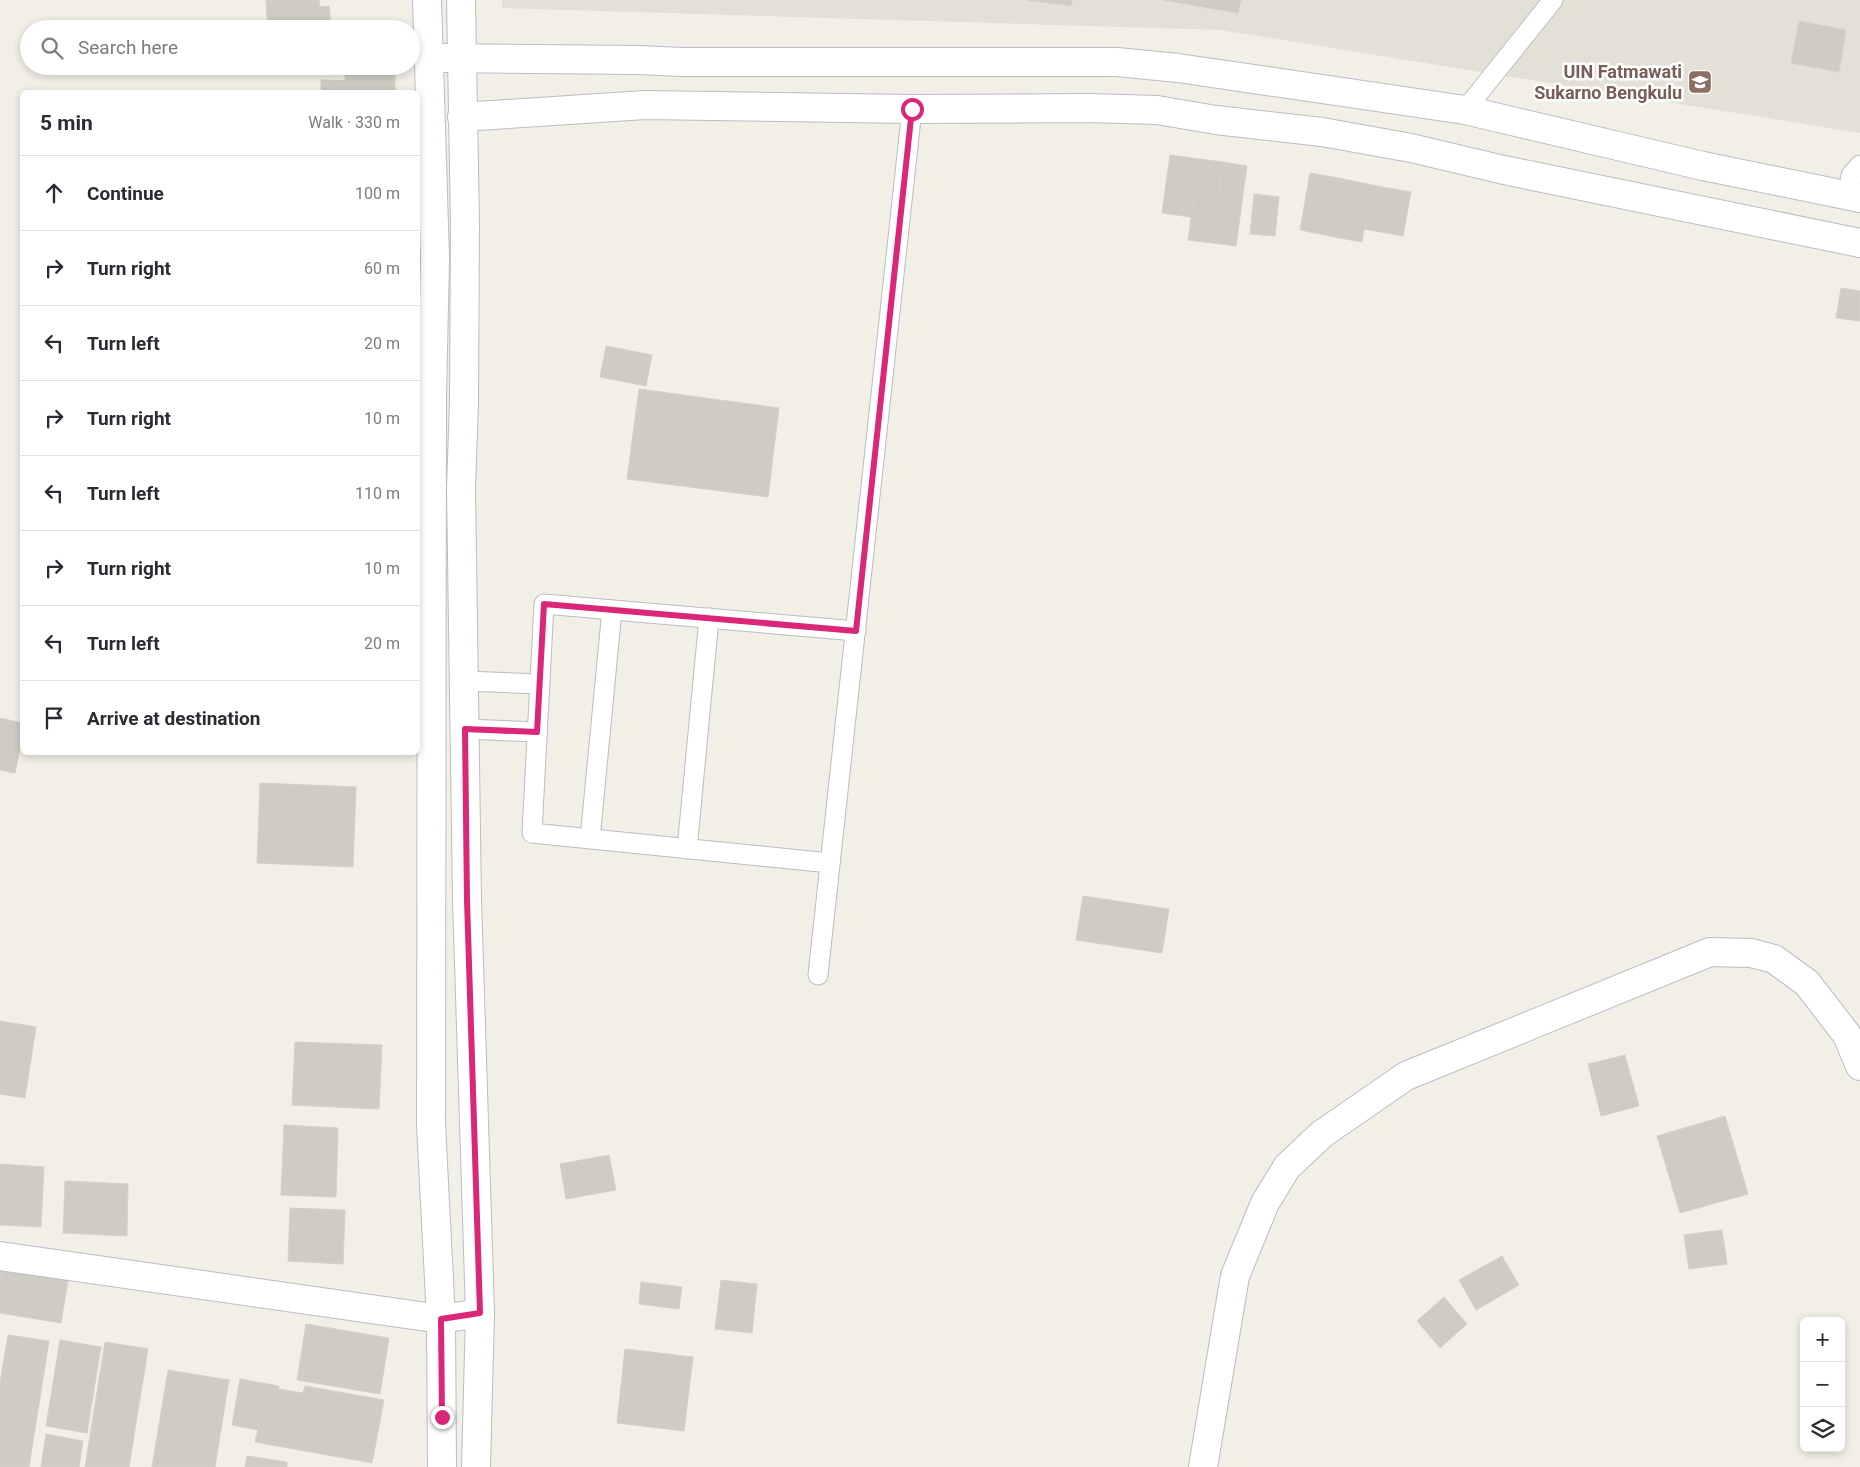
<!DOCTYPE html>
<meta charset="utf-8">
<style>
:root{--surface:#fff;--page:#f2f2f3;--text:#2b2b33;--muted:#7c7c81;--line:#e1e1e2}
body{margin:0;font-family:Roboto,sans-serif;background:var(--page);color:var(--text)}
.controls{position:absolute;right:15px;bottom:15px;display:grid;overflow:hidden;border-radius:8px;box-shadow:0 2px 8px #0003}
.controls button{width:45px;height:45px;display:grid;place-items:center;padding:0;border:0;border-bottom:1px solid var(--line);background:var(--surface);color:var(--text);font:25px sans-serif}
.stop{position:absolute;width:15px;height:15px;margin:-11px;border:4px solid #db2777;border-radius:50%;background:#fff}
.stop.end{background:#db2777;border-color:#fff;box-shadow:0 1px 5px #0008}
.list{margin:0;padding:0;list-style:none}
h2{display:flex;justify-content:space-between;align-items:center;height:65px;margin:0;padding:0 20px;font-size:21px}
h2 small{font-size:16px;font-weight:400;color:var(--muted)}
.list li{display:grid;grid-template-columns:32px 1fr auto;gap:15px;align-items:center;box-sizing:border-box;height:75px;padding:0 20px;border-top:1px solid var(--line)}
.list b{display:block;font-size:19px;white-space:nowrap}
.list em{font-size:16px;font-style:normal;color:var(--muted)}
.icon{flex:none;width:28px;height:28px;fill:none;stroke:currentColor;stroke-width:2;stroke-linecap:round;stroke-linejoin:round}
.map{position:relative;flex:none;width:1860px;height:1467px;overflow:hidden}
.search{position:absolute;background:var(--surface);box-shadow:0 2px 8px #0003;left:20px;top:20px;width:400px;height:55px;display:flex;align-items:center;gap:12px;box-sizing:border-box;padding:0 18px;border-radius:28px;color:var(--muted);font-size:19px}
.panel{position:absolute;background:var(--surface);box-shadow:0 2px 8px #0003;left:20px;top:90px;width:400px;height:665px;border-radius:8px}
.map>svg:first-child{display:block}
.education{fill:#e3e1d6}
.building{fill:#ceccc5;stroke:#d6d1c3}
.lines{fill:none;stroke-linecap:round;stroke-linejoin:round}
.lane-casing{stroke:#babdc2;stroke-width:21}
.street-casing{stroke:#babdc2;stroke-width:30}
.lane{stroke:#fff;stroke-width:19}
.street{stroke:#fff;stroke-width:28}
.route{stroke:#db2777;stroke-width:6}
.labels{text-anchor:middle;stroke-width:5;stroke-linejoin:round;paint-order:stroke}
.education-label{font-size:18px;font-weight:bold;fill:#785e54;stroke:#fff;text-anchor:end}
</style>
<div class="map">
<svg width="1860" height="1467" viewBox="0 0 1860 1467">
<rect width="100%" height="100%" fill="#f1efe6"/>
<polygon class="education" points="502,0 1860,0 1860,133 1221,30 502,8"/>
<g class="building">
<polygon points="266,0 319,0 320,7 329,6 331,29 268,29"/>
<polygon points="1028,0 1072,0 1071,6"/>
<polygon points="1163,0 1241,0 1238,13"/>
<polygon points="1799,21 1846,30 1839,72 1791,63"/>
<polygon points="345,66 395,66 395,82 345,81"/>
<polygon points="321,80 395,82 395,92 321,92"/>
<polygon points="1170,155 1199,159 1191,217 1162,213"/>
<polygon points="1199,159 1223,162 1212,243 1188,240"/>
<polygon points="1223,162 1247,166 1236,246 1212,243"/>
<polygon points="1310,173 1339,178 1329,236 1300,230"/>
<polygon points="1339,178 1372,185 1362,242 1329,236"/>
<polygon points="1372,185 1411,192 1403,236 1364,229"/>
<polygon points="1254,194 1279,197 1275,236 1250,234"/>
<polygon points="1841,288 1860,291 1860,321 1836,318"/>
<polygon points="606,346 652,355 646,386 600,377"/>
<polygon points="639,389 779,408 768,497 627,479"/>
<polygon points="0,718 22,723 22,739 15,773 0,770"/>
<polygon points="260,783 356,787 353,867 257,863"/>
<polygon points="1083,896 1169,909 1162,953 1076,940"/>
<polygon points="0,1021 36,1027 25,1098 0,1094"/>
<polygon points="295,1042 382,1045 379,1109 292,1105"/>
<polygon points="1625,1055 1639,1106 1601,1116 1588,1064"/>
<polygon points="1725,1116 1748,1194 1680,1213 1657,1136"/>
<polygon points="284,1125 338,1128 336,1197 281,1195"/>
<polygon points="609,1155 616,1190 566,1199 560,1164"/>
<polygon points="0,1164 44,1167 41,1227 0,1225"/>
<polygon points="65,1181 128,1184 127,1236 63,1233"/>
<polygon points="290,1208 345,1210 343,1264 288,1261"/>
<polygon points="1722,1230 1727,1264 1689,1269 1684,1235"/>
<polygon points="1502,1256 1519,1285 1476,1310 1459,1280"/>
<polygon points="0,1269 68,1280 61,1323 0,1313"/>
<polygon points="721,1280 757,1284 752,1333 715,1329"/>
<polygon points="641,1282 682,1287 679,1309 639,1304"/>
<polygon points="1444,1297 1467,1324 1440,1348 1417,1321"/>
<polygon points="306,1324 389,1338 380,1394 297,1380"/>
<polygon points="8,1335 49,1341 29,1467 0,1467 0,1383"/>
<polygon points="60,1340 101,1347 87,1433 46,1426"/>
<polygon points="105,1342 148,1349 129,1467 85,1467"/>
<polygon points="625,1349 693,1357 684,1431 617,1423"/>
<polygon points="168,1370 229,1380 215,1467 152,1467"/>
<polygon points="240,1379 279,1386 278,1389 303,1393 305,1386 384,1400 372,1463 255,1442 258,1430 232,1425"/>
<polygon points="46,1434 83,1441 79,1467 41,1467"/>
<polygon points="247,1456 287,1462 287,1467 245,1467"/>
</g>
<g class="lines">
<defs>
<g id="lane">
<polyline points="1465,110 1553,0"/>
<polyline points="1849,196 1851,175 1860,165"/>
<polyline points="464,681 540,684"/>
<polyline points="465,729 537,732"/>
<polyline points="590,839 612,610"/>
<polyline points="687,849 709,618"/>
<polyline points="830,863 532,833 544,604 856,631"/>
<polyline points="818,975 912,109"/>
</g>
<g id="street">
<polyline points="427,0 435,257 432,399 431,1124 441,1319 442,1467"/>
<polyline points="461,0 465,224 464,401 461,488 467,900 480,1313 476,1467"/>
<polyline points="445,58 638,60 682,62 1117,62 1178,68 1465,110 1703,166 1860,198"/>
<polyline points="462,117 645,105 912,109 1088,108 1157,110 1216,120 1322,132 1411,148 1504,170 1860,243"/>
<polyline points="0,1256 441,1319 480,1313"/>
<polyline points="1203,1467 1235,1276 1265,1203 1287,1167 1322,1134 1406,1076 1710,952 1751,953 1774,959 1807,983 1847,1035 1860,1066"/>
</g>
</defs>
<use href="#lane" class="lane-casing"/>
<use href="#street" class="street-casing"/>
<use href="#lane" class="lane"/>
<use href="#street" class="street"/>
</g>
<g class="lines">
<polyline class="route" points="442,1417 441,1319 480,1313 467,900 465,729 537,732 544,604 856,631 912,109"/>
</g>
<defs>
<symbol id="university-square" viewBox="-11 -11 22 22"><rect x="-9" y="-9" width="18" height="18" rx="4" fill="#8d6e63" stroke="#fff"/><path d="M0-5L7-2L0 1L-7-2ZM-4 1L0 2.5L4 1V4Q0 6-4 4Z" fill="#fff"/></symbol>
</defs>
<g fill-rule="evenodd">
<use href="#university-square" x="1686" y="68" width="28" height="28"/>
</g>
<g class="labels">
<g class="education-label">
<text x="1682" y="78">UIN Fatmawati<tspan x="1682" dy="21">Sukarno Bengkulu</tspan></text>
</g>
</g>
</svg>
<div class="controls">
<button>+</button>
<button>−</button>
<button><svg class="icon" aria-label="layers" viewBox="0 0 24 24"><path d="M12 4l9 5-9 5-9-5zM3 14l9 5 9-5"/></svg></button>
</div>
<div class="stop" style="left:912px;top:109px"></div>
<div class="stop end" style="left:442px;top:1417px"></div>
<div class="search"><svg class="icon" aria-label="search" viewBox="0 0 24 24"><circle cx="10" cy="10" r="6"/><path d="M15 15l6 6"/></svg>Search here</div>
<section class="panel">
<h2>5 min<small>Walk · 330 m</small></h2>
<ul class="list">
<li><svg class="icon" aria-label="ahead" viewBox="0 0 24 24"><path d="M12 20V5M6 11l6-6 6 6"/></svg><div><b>Continue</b></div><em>100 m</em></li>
<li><svg class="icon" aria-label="right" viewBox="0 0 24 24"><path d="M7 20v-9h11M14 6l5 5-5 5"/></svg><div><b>Turn right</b></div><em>60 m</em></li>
<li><svg class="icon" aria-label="left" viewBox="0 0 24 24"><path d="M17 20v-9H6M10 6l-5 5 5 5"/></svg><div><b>Turn left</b></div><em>20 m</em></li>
<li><svg class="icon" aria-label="right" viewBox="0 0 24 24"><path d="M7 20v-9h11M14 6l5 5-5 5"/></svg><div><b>Turn right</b></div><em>10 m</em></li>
<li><svg class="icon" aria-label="left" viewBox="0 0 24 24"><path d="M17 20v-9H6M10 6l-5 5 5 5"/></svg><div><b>Turn left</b></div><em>110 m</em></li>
<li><svg class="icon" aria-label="right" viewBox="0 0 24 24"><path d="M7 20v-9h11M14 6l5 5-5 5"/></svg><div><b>Turn right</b></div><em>10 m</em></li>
<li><svg class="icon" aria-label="left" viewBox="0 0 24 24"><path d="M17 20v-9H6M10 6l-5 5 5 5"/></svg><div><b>Turn left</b></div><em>20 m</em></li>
<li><svg class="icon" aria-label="arrive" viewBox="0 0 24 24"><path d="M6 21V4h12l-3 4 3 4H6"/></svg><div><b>Arrive at destination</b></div></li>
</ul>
</section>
</div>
